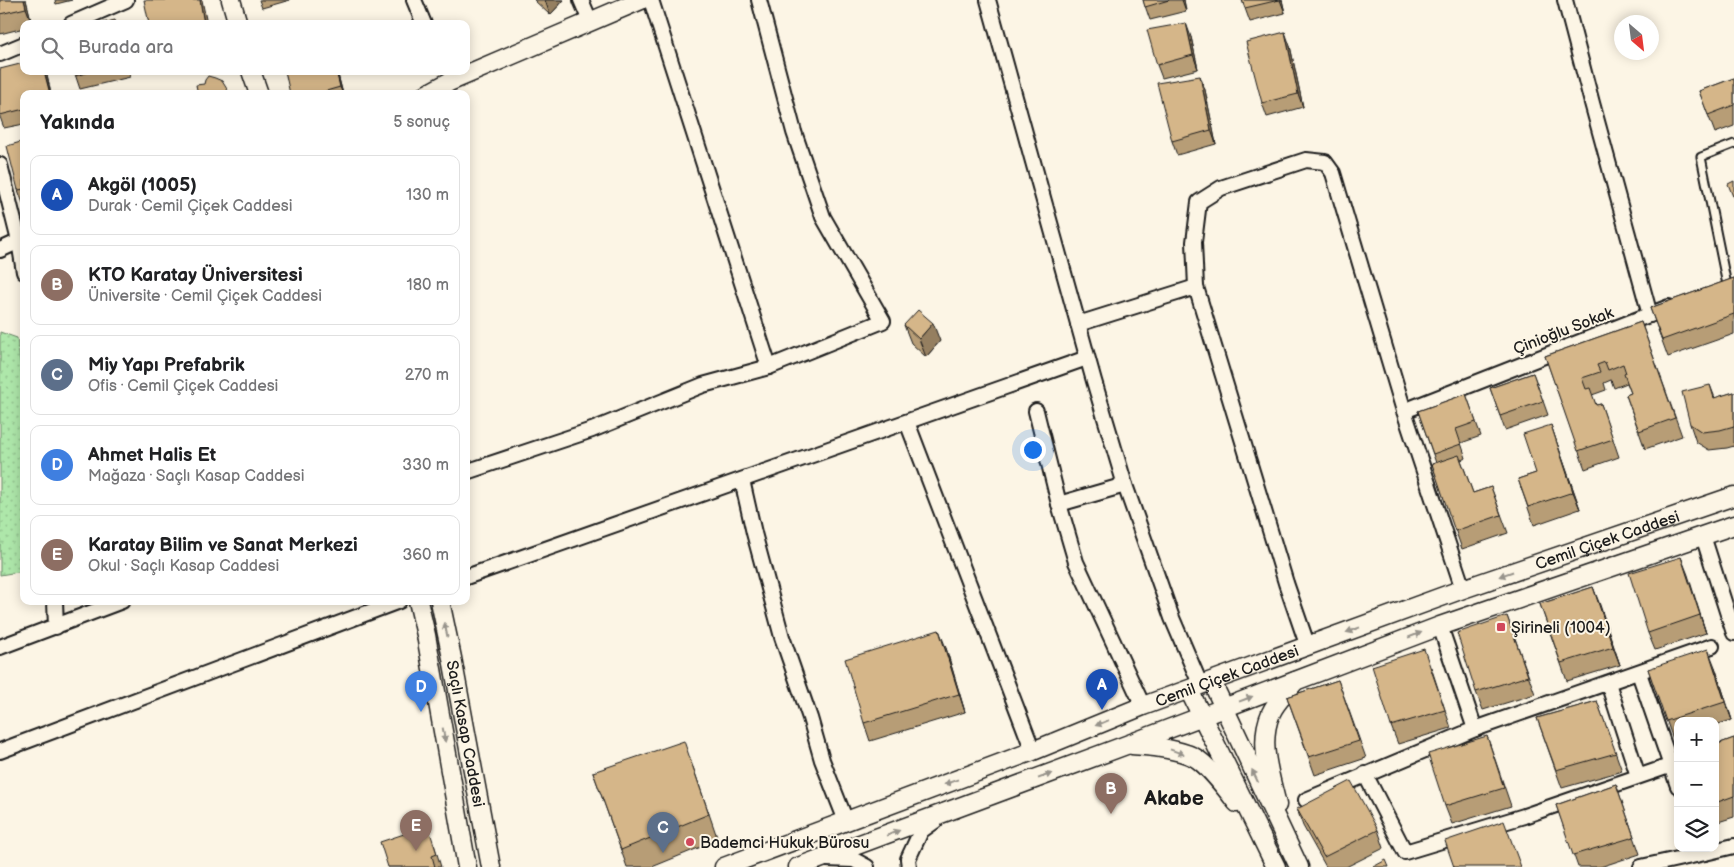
<!DOCTYPE html>
<html lang="tr">
<meta charset="utf-8">
<style>
:root{--surface:#fff;--page:#f2f2f2;--text:#202124;--muted:#757577;--line:#e0e0e0;--accent:#7c3aed}
body{margin:0;font-family:"Balsamiq Sans",sans-serif;background:var(--page);color:var(--text)}
.controls{position:absolute;right:15px;bottom:15px;display:grid;overflow:hidden;border-radius:10px;box-shadow:0 2px 12px #0003}
.controls button{width:45px;height:45px;display:grid;place-items:center;padding:0;border:0;border-bottom:1px solid var(--line);background:var(--surface);color:var(--text);font:25px sans-serif}
.compass{position:absolute;left:1614px;top:15px;width:45px;height:45px;border-radius:50%;background:var(--surface);box-shadow:0 2px 12px #0003;rotate:152deg}
.you{position:absolute;left:1032px;top:449px;width:18px;height:18px;margin:-12px;border:4px solid #fff;border-radius:50%;background:#1a73e8;box-shadow:0 0 0 8px #1a73e833}
.badge{display:grid;place-items:center;width:32px;height:32px;border-radius:50%;background:var(--accent);color:#fff;font-size:16px;font-weight:700}
.pin{position:absolute;translate:-50% -41px;filter:drop-shadow(0 1px 2px #0008)}
.pin::after{content:'';position:absolute;top:26px;width:18px;height:15px;background:inherit;clip-path:polygon(0 0,100% 0,50% 100%)}
.list{margin:0;padding:0;list-style:none}
h2{display:flex;justify-content:space-between;align-items:center;height:65px;margin:0;padding:0 20px;font-size:21px}
h2 small{font-size:16px;font-weight:400;color:var(--muted)}
.list li{display:grid;grid-template-columns:32px 1fr auto;gap:15px;align-items:center;box-sizing:border-box;height:80px;margin:0 10px 10px;padding:0 10px;border:1px solid var(--line);border-radius:10px}
.list b{display:block;font-size:19px;white-space:nowrap}
.list p{margin:0;font-size:16px;white-space:nowrap;color:var(--muted)}
.list em{font-size:16px;font-style:normal;color:var(--muted)}
.icon{flex:none;width:28px;height:28px;fill:none;stroke:currentColor;stroke-width:2;stroke-linecap:round;stroke-linejoin:round}
.map{position:relative;flex:none;width:1734px;height:867px;overflow:hidden}
.search{position:absolute;background:var(--surface);box-shadow:0 2px 12px #0003;left:20px;top:20px;width:450px;height:55px;display:flex;align-items:center;gap:12px;box-sizing:border-box;padding:0 18px;border-radius:10px;color:var(--muted);font-size:19px}
.panel{position:absolute;background:var(--surface);box-shadow:0 2px 12px #0003;left:20px;top:90px;width:450px;height:515px;border-radius:10px}
.map>svg:first-child{display:block}
.park{fill:url(#park-dots);stroke:#658263}
.lines{fill:none;stroke-linecap:round;stroke-linejoin:round}
.service-casing{stroke:#1c1c1c;stroke-width:11}
.minor-casing{stroke:#1c1c1c;stroke-width:18}
.tertiary-casing{stroke:#1c1c1c;stroke-width:21}
.service{stroke:#fcf5e5;stroke-width:7}
.minor{stroke:#fcf5e5;stroke-width:14}
.tertiary{stroke:#fcf5e5;stroke-width:18}
.wall{fill:#b79d76;stroke:#1c1c1c}
.shaded-wall{fill:#957f60;stroke:#1c1c1c}
.building{fill:#d5b689;stroke:#1c1c1c}
.oneway{fill:#97938b}
.poi-dot{fill:#d1495b;stroke:#fcf5e5;stroke-width:2}
.labels{text-anchor:middle;stroke-width:4;stroke-linejoin:round;paint-order:stroke}
.street-label{font-size:16px;fill:#1c1c1c;stroke:#fcf5e5}
.poi-label{font-size:16px;fill:#1c1c1c;stroke:#fcf5e5;text-anchor:start}
.district-label{font-size:21px;font-weight:bold;fill:#1c1c1c;stroke:#fcf5e5}
</style>
<div class="map">
<svg width="1734" height="867" viewBox="0 0 1734 867">
<defs>
<pattern id="park-dots" width="8" height="8" patternUnits="userSpaceOnUse" patternTransform="scale(1.25)"><rect width="8" height="8" fill="#aee7aa"/><path d="M2 2h.1M6 6h.1" fill="none" stroke="#95c692" stroke-width="1.8" stroke-linecap="round"/></pattern>
</defs>
<rect width="100%" height="100%" fill="#fcf5e5"/>
<filter id="ink" filterUnits="userSpaceOnUse"><feTurbulence type="fractalNoise" baseFrequency=".02" numOctaves="2"/><feDisplacementMap in="SourceGraphic" scale="10" xChannelSelector="R" yChannelSelector="G"/><feConvolveMatrix kernelMatrix="1 2 1 2 8 2 1 2 1" color-interpolation-filters="sRGB"/></filter>
<g filter="url(#ink)">
<polygon class="park" points="0,332 17,338 24,393 24,571 0,575"/>
<g class="lines">
<defs>
<polyline id="service" points="1727,285 1701,157 1734,144"/>
<g id="minor">
<polyline points="414,0 424,24"/>
<polyline points="581,0 590,21"/>
<polyline points="651,0 769,367"/>
<polyline points="988,0 1094,381 1125,485 1172,618 1201,686"/>
<polyline points="1565,0 1592,103 1650,315"/>
<polyline points="71,24 126,0"/>
<polyline points="0,54 24,44"/>
<polyline points="0,165 19,241 24,272"/>
<polyline points="0,250 24,239"/>
<polyline points="1078,324 1196,287"/>
<polyline points="1036,411 1059,504 1076,562 1143,706"/>
<polyline points="1404,411 1669,307"/>
<polyline points="907,422 1033,751"/>
<polyline points="466,472 592,430 703,385 769,367 883,321 823,217 794,132 759,0"/>
<polyline points="742,480 754,533 782,637 810,718 822,760 846,821"/>
<polyline points="1059,504 1125,485"/>
<polyline points="1703,536 1734,633"/>
<polyline points="466,577 1087,358"/>
<polyline points="55,601 56,627"/>
<polyline points="0,647 122,601"/>
<polyline points="1308,647 1286,583 1196,287 1194,242 1199,202 1221,188 1306,160 1325,162 1333,173 1404,411 1463,589"/>
<polyline points="1639,673 1678,786"/>
<polyline points="1608,683 1638,776"/>
<polyline points="1475,729 1712,646"/>
<polyline points="0,751 399,601"/>
<polyline points="1365,774 1405,852 1524,816 1678,763"/>
<polyline points="1306,800 1475,729 1440,626"/>
<polyline points="1702,848 1705,853 1734,846"/>
<polyline points="826,859 854,860 867,867"/>
<polyline points="909,867 908,859 921,831 935,821"/>
<polyline points="1641,867 1705,853"/>
</g>
<g id="tertiary">
<polyline points="231,0 238,24"/>
<polyline points="251,71 259,94"/>
<polyline points="427,94 449,82 641,0"/>
<polyline points="418,601 426,635 467,867"/>
<path id="s1" d="M440 601 452 658 491 867"/>
<polyline points="1212,682 1299,867"/>
<polyline points="1189,690 1276,867"/>
<path d="M1132 745C1153 747 1174 748 1194 757 1206 763 1228 791 1237 803"/>
<path d="M1277 805C1270 775 1258 742 1271 713 1276 701 1288 691 1295 681"/>
<path id="s2" d="M724 867 1033 751 1143 706 1463 589 1734 496"/>
<polyline points="798,867 1129,744 1440,626 1734,525"/>
</g>
</defs>
<use href="#service" class="service-casing"/>
<use href="#minor" class="minor-casing"/>
<use href="#tertiary" class="tertiary-casing"/>
<use href="#service" class="service"/>
<use href="#minor" class="minor"/>
<use href="#tertiary" class="tertiary"/>
</g>
<g class="wall">
<polygon points="0,0 26,0 32,24 24,24 24,28 0,34"/>
<polygon points="55,0 72,0 56,4"/>
<polygon points="259,0 290,0 262,8"/>
<polygon points="534,0 564,0 550,15"/>
<polygon points="1143,0 1184,0 1186,11 1150,20"/>
<polygon points="1242,0 1282,0 1285,13 1250,22"/>
<polygon points="1191,37 1198,69 1162,78 1157,65"/>
<polygon points="1290,46 1303,107 1267,117 1262,103"/>
<polygon points="0,69 24,71 46,71 51,94 24,94 24,124 4,128 0,117"/>
<polygon points="74,71 129,71 130,77 80,89"/>
<polygon points="337,71 343,94 290,94"/>
<polygon points="1200,76 1205,90 1216,144 1177,155 1172,141"/>
<polygon points="1734,78 1734,126 1715,133 1699,91"/>
<polygon points="24,141 24,206 18,190"/>
<polygon points="1734,278 1734,334 1668,357 1650,308"/>
<polygon points="1641,322 1682,436 1645,449 1626,395 1631,393 1627,383 1614,388 1611,380 1604,383 1606,390 1592,395 1596,405 1601,404 1619,457 1585,469 1545,356"/>
<polygon points="904,325 940,341 926,357 911,343"/>
<polygon points="1533,373 1548,415 1505,430 1490,388"/>
<polygon points="1710,385 1715,398 1734,392 1734,446 1727,448 1709,450 1696,442 1690,424"/>
<polygon points="1466,394 1481,436 1461,443 1466,458 1461,460 1473,493 1491,487 1508,533 1462,549 1432,464 1436,463 1418,411"/>
<polygon points="1557,443 1580,509 1534,525 1518,479 1536,473"/>
<polygon points="1681,557 1706,633 1655,650 1648,633"/>
<polygon points="1593,587 1620,665 1567,681 1540,604"/>
<polygon points="1507,616 1535,694 1483,710 1476,692"/>
<polygon points="946,648 965,712 870,741 864,723"/>
<polygon points="1431,667 1451,728 1398,744 1391,726"/>
<polygon points="1715,667 1732,720 1715,725 1715,721 1678,721 1678,738 1673,739 1648,669"/>
<polygon points="1338,680 1366,758 1315,775 1287,697"/>
<polygon points="1597,701 1622,771 1562,788 1537,718"/>
<polygon points="1487,736 1511,806 1452,824 1445,806"/>
<polygon points="1734,738 1734,817 1715,823 1715,745"/>
<polygon points="693,767 718,840 652,867 627,867 593,772"/>
<polygon points="1616,784 1640,854 1600,867 1578,867 1556,805"/>
<polygon points="1297,809 1378,830 1384,848 1346,867 1326,867 1303,826"/>
<polygon points="434,844 441,867 388,867"/>
</g>
<g class="shaded-wall">
<polygon points="24,0 26,0 32,24 26,8"/>
<polygon points="200,0 202,0 207,24 204,24"/>
<polygon points="545,0 564,0 550,15"/>
<polygon points="1182,0 1184,0 1186,11"/>
<polygon points="1280,0 1282,0 1285,13"/>
<polygon points="1186,23 1191,37 1198,69 1193,55"/>
<polygon points="1285,32 1290,46 1303,107 1298,94"/>
<polygon points="44,71 46,71 51,94 50,94"/>
<polygon points="336,71 337,71 343,94 340,87"/>
<polygon points="1200,76 1205,90 1216,144 1211,130"/>
<polygon points="933,323 940,341 926,357 919,339"/>
<polygon points="1551,425 1557,443 1580,509 1573,492"/>
<polygon points="1681,557 1688,575 1706,633 1700,615"/>
<polygon points="1593,587 1600,605 1620,665 1613,647"/>
<polygon points="939,630 946,648 965,712 959,694"/>
<polygon points="1708,649 1715,667 1732,720 1725,702"/>
</g>
<g class="building">
<polygon points="0,0 24,0 26,8 0,14"/>
<polygon points="144,0 200,0 204,24 149,24"/>
<polygon points="1143,0 1169,0 1145,7"/>
<polygon points="1242,0 1279,0 1245,8"/>
<polygon points="115,20 116,24 99,24"/>
<polygon points="1186,23 1193,55 1157,65 1147,30"/>
<polygon points="1285,32 1298,94 1262,103 1246,42"/>
<polygon points="24,63 24,71 44,71 50,94 24,94 24,109 0,115 0,69"/>
<polygon points="74,71 93,71 75,76"/>
<polygon points="285,71 336,71 340,87 316,94 290,94"/>
<polygon points="208,76 215,78 222,81 230,94 198,94 196,85 204,84 205,80"/>
<polygon points="1200,76 1211,130 1172,141 1157,83"/>
<polygon points="1734,78 1734,105 1708,115 1699,91"/>
<polygon points="24,141 24,189 18,190 7,146"/>
<polygon points="1734,181 1734,199 1728,184"/>
<polygon points="1734,278 1734,314 1662,340 1650,308"/>
<polygon points="918,310 933,323 919,339 904,325"/>
<polygon points="1641,322 1675,418 1639,431 1626,395 1631,393 1624,374 1626,373 1623,364 1608,370 1605,362 1597,365 1600,372 1582,378 1586,389 1590,388 1596,405 1601,404 1613,439 1578,451 1545,356"/>
<polygon points="1533,373 1543,401 1500,416 1490,388"/>
<polygon points="1710,385 1714,398 1734,392 1734,426 1720,430 1702,432 1690,424 1682,392"/>
<polygon points="1466,394 1476,422 1456,429 1461,444 1433,454 1418,411"/>
<polygon points="1551,425 1573,492 1528,507 1518,479 1536,473 1523,434"/>
<polygon points="1459,455 1473,493 1491,487 1501,515 1455,531 1432,464"/>
<polygon points="1681,557 1700,615 1648,633 1629,573"/>
<polygon points="1593,587 1613,647 1561,663 1540,604"/>
<polygon points="1507,616 1528,676 1476,692 1457,633"/>
<polygon points="939,630 959,694 864,723 845,659"/>
<polygon points="1424,649 1445,710 1391,726 1372,666"/>
<polygon points="1708,649 1725,702 1666,721 1648,669"/>
<polygon points="1338,680 1359,741 1309,757 1287,697"/>
<polygon points="1597,701 1616,753 1556,770 1537,718"/>
<polygon points="1487,736 1504,788 1445,806 1428,754"/>
<polygon points="1734,738 1734,796 1715,803 1715,745"/>
<polygon points="684,741 709,814 621,850 593,772"/>
<polygon points="1351,781 1378,830 1324,857 1297,809"/>
<polygon points="1616,784 1634,837 1573,855 1556,805"/>
<polygon points="1504,821 1521,867 1454,867 1445,841"/>
<polygon points="428,826 437,854 432,856 435,867 388,867 380,842"/>
<polygon points="1386,860 1389,867 1373,867"/>
</g>
<defs><path id="oneway-solid" d="M-6-.8H1V-3.2L6.5 0L1 3.2V.8H-6Z" transform="scale(1.25)"/></defs>
<g class="oneway">
<use href="#oneway-solid" transform="translate(1506 574) rotate(161)"/>
<use href="#oneway-solid" transform="translate(446 630) rotate(-102)"/>
<use href="#oneway-solid" transform="translate(1353 630) rotate(160)"/>
<use href="#oneway-solid" transform="translate(1415 635) rotate(-21)"/>
<use href="#oneway-solid" transform="translate(1246 699) rotate(-21)"/>
<use href="#oneway-solid" transform="translate(1102 723) rotate(158)"/>
<use href="#oneway-solid" transform="translate(444 735) rotate(80)"/>
<use href="#oneway-solid" transform="translate(1177 752) rotate(20)"/>
<use href="#oneway-solid" transform="translate(1045 776) rotate(-21)"/>
<use href="#oneway-solid" transform="translate(1255 776) rotate(-116)"/>
<use href="#oneway-solid" transform="translate(951 782) rotate(160)"/>
<use href="#oneway-solid" transform="translate(893 833) rotate(-22)"/>
</g>
</g>
<g class="poi-dot">
<rect x="1496" y="622" width="10" height="10" rx="2.5"/>
<circle cx="690" cy="842" r="5"/>
</g>
<g class="labels">
<g class="street-label">
<text transform="translate(1563 330) rotate(-21)" y="6">Çinioğlu Sokak</text>
<text dy="6" stroke="none"><textPath href="#s2" startOffset="942">Cemil Çiçek Caddesi</textPath></text>
<text dy="6" stroke="none"><textPath href="#s2" startOffset="538">Cemil Çiçek Caddesi</textPath></text>
<text dy="6" stroke="none"><textPath href="#s1" startOffset="135">Saçlı Kasap Caddesi</textPath></text>
</g>
<g class="poi-label">
<text x="1511" y="633">Şirineli (1004)</text>
<text x="700" y="848">Bademci Hukuk Bürosu</text>
</g>
<g class="district-label">
<text x="1174" y="805">Akabe</text>
</g>
</g>
</svg>
<div class="controls">
<button>+</button>
<button>−</button>
<button><svg class="icon" aria-label="layers" viewBox="0 0 24 24"><path d="M12 4l9 5-9 5-9-5zM3 14l9 5 9-5"/></svg></button>
</div>
<svg class="compass" viewBox="-18 -18 36 36"><path d="M0-13l5 13h-10z" fill="#e53935"/><path d="M0 13l5-13h-10z" fill="#757577"/></svg>
<div class="you"></div>
<div class="pin badge" style="left:1102px;top:710px;background:#1a4fb4">A</div>
<div class="pin badge" style="left:1111px;top:814px;background:#8d6e63">B</div>
<div class="pin badge" style="left:663px;top:853px;background:#5c6f8a">C</div>
<div class="pin badge" style="left:421px;top:712px;background:#3f7fe0">D</div>
<div class="pin badge" style="left:416px;top:851px;background:#8d6e63">E</div>
<div class="search"><svg class="icon" aria-label="search" viewBox="0 0 24 24"><circle cx="10" cy="10" r="6"/><path d="M15 15l6 6"/></svg>Burada ara</div>
<section class="panel">
<h2>Yakında<small>5 sonuç</small></h2>
<ul class="list">
<li><span class="badge" style="background:#1a4fb4">A</span><div><b>Akgöl (1005)</b><p>Durak · Cemil Çiçek Caddesi</p></div><em>130 m</em></li>
<li><span class="badge" style="background:#8d6e63">B</span><div><b>KTO Karatay Üniversitesi</b><p>Üniversite · Cemil Çiçek Caddesi</p></div><em>180 m</em></li>
<li><span class="badge" style="background:#5c6f8a">C</span><div><b>Miy Yapı Prefabrik</b><p>Ofis · Cemil Çiçek Caddesi</p></div><em>270 m</em></li>
<li><span class="badge" style="background:#3f7fe0">D</span><div><b>Ahmet Halis Et</b><p>Mağaza · Saçlı Kasap Caddesi</p></div><em>330 m</em></li>
<li><span class="badge" style="background:#8d6e63">E</span><div><b>Karatay Bilim ve Sanat Merkezi</b><p>Okul · Saçlı Kasap Caddesi</p></div><em>360 m</em></li>
</ul>
</section>
</div>
